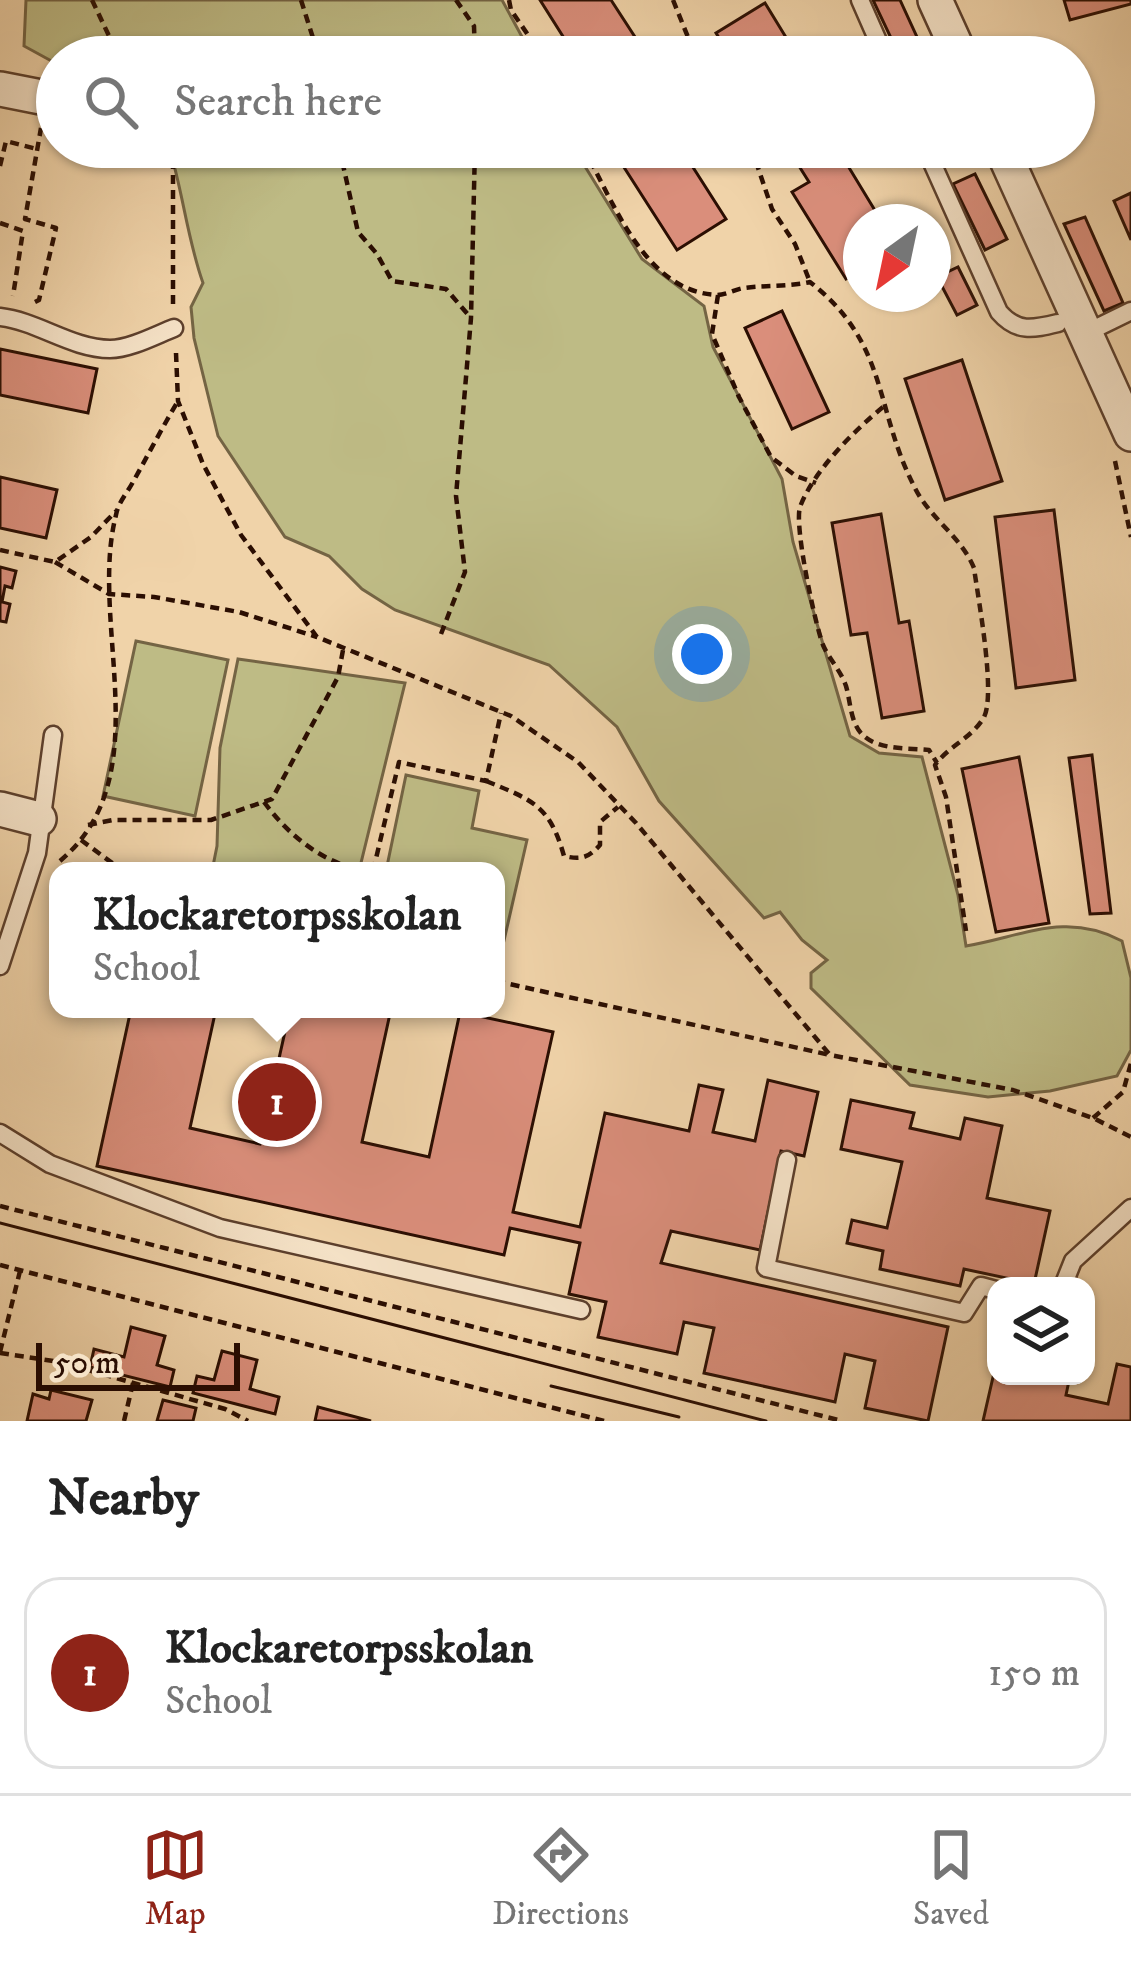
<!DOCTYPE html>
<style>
:root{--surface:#fff;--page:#f2f2f2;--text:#222;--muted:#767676;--line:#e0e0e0;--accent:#8f2418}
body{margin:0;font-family:"IM FELL DW Pica",serif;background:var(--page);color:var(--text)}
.controls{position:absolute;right:36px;bottom:36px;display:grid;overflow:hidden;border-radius:24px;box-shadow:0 3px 9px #0004}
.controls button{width:108px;height:108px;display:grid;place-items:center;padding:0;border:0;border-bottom:3px solid var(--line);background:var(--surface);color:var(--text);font:60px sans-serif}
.compass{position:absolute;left:843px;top:204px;width:108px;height:108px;border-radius:50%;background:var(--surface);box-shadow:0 3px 9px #0004;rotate:213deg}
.scale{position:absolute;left:36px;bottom:30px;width:204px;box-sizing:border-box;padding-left:12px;border:6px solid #2b0e02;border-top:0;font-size:33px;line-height:42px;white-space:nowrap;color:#2b0e02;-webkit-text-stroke:9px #f5e2c7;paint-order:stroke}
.you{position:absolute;left:702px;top:654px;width:42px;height:42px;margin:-30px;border:9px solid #fff;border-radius:50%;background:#1a73e8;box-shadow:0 0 0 18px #1a73e833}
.badge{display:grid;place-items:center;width:78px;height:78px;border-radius:50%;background:var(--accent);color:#fff;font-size:39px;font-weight:700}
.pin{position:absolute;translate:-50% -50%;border:6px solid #fff;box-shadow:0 3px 12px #0006}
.popup{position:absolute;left:49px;top:862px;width:456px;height:156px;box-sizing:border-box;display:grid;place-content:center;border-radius:24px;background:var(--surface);filter:drop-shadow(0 3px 9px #0005);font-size:39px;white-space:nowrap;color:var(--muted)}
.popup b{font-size:45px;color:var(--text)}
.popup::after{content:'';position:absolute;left:50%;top:100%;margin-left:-24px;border:24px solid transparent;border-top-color:var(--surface)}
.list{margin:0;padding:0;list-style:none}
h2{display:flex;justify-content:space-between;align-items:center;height:156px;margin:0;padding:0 48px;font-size:51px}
h2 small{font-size:39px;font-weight:400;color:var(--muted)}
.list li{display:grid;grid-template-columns:78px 1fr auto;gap:36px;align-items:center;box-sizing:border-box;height:192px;margin:0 24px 24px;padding:0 24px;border:3px solid var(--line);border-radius:36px}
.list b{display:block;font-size:45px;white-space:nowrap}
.list p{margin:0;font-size:39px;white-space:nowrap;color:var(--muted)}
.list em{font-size:39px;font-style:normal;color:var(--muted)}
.icon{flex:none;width:66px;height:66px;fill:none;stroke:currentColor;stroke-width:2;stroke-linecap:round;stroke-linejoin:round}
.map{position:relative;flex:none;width:1131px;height:1421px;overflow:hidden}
.search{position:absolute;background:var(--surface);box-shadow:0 3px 9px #0004;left:36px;right:36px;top:36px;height:132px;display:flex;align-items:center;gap:30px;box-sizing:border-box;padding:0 42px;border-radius:66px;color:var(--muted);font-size:45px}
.sheet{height:372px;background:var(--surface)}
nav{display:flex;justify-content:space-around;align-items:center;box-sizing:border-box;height:168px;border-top:3px solid var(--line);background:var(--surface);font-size:33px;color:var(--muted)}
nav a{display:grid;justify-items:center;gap:6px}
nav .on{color:var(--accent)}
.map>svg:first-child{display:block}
.green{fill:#bebb85;stroke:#746444;stroke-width:3}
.building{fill:#da8e7b;stroke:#2b0e02;stroke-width:3}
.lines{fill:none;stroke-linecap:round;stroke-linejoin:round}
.service-casing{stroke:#5c3f2c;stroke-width:21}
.minor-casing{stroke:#5c3f2c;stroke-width:38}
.path{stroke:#2b0e02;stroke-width:4.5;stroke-dasharray:9 6;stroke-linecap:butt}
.service{stroke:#f5e2c7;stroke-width:16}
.minor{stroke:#f5e2c7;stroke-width:33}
.tram{stroke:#2b0e02;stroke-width:3}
</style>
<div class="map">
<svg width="1131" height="1421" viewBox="0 0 1131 1421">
<rect width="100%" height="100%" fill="#f0d3a9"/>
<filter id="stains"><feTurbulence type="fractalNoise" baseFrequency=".00167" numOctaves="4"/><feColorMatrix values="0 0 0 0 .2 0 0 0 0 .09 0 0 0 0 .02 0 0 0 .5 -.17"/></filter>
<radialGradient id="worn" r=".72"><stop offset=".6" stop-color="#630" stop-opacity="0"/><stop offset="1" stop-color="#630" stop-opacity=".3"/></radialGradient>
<g class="green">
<polygon points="26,0 502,0 533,57 57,57 57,64 24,46"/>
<path d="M169 147H573L642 259 704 306 713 347 782 479 793 542 850 736 879 753 922 757 958 895 966 946C1024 936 1066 911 1122 941L1131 978V1050L1117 1076 1050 1091 988 1097 910 1085 811 988V973L827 960 802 940 780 912 764 918 659 801 617 727 549 665 395 610 362 589 329 556 285 537 218 436 194 338 191 307 203 283C187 238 183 192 169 147Z"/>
<polygon points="136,641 228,660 195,816 103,796"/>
<polygon points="238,659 405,683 359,871 212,871 217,846 220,748"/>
<polygon points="406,775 479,791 472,828 527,840 500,958 496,957 496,871 386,871"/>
</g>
<g class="building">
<polygon points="540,0 611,0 648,57 576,57"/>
<polygon points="873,0 900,0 922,48 900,57"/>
<polygon points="1064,0 1131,0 1131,4 1070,20"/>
<polygon points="765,3 798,57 731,57 716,33"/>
<polygon points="611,147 680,147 726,219 677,250"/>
<polygon points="787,147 854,147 861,157 848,166 882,222 861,222 861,270 846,279 792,192 809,182"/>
<polygon points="975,174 1007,239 985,250 953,184"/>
<polygon points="1131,193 1131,240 1114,201"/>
<polygon points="1085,217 1123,303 1104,311 1064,224"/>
<polygon points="958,267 977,305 957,315 937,277"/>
<polygon points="782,311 829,412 792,429 745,328"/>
<polygon points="0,349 97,369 88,413 0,395"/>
<polygon points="962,360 1002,481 945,500 905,379"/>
<polygon points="0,477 57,490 46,538 0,528"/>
<polygon points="1054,510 1075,680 1016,688 995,517"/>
<polygon points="881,514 899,623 909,621 924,711 882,718 867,633 851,635 832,523"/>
<polygon points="0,567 16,571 12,588 5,586 2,602 10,604 6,622 0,621"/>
<polygon points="1092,755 1111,913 1090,914 1069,758"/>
<polygon points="1019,757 1049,923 996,932 962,769"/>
<polygon points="131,1009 216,1009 190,1128 260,1144 290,1009 391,1009 362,1142 429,1157 460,1012 553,1032 513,1212 580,1227 605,1113 689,1131 699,1085 723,1090 713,1132 755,1141 768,1080 818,1092 804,1156 781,1151 760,1250 671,1231 661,1263 948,1327 928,1421 865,1408 875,1361 845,1354 835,1402 704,1373 714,1328 684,1322 677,1354 598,1337 606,1302 569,1294 580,1243 510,1228 504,1255 97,1166"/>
<polygon points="851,1100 914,1113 910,1128 960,1139 965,1118 1002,1126 987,1198 1050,1211 1034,1284 964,1269 960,1286 880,1269 883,1251 847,1243 852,1220 887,1228 902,1162 841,1149"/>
<polygon points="131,1327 165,1336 157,1365 174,1370 170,1387 90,1367 94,1349 124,1357"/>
<polygon points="222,1351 257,1360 250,1389 279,1397 275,1414 193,1393 197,1376 214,1380"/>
<polygon points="996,1364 996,1376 1070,1376 1066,1395 1108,1404 1117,1364 1131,1367 1131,1421 983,1421"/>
<polygon points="51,1390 92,1400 86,1421 27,1421 33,1394 49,1399"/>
<polygon points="163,1400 196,1408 193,1421 157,1421"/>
<polygon points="318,1407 371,1421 315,1421"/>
</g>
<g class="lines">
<defs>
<g id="service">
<polyline points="860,0 885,57"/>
<path d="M925 147 999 312C1017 333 1033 329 1058 323"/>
<path d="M0 317C37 321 72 349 110 349 130 349 156 335 174 328"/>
<polyline points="1086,333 1131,311"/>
<polyline points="0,966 37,853 53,735"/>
<polyline points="0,1133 50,1164 220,1228 581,1310"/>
<polyline points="787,1160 766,1268 964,1313 981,1286 996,1290"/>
<polyline points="1063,1286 1073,1261 1131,1208"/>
</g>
<g id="minor">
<polyline points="935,0 961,57"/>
<polyline points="0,89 46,98"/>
<polyline points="1001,147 1131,434"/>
<polyline points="0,809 39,819"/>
</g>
</defs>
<use href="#service" class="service-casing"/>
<use href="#minor" class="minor-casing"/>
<g class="path">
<polyline points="92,0 119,57"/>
<polyline points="301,0 319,57"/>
<polyline points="456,0 474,26 475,57"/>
<polyline points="509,0 511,10 543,57"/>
<polyline points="673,0 696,57"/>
<polyline points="164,147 173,166 173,306"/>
<polyline points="339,147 358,232 377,254 392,281 446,289 471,318"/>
<path d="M583 147C613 200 644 292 717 295 726 295 736 289 744 288 767 285 788 287 810 282 889 344 874 408 914 486 929 518 961 536 974 568 978 598 997 698 983 719 970 739 949 746 935 765L946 797 966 931"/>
<polyline points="751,147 772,209 795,244 810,282"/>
<polyline points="0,166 6,141 37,149"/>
<polyline points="0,223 23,231 13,296"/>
<polyline points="718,295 712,334 739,397 771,457 796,476 816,483"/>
<polyline points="35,302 39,300 56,228 25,219 41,128"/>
<polyline points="176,353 178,401 203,464 241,535 317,637 511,716 578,762 636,823 830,1055 1013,1090 1093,1118 1131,1137"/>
<path d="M883 407C854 431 814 470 800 507 794 526 815 624 823 645 829 659 841 671 846 686 851 703 850 725 865 737 881 750 909 748 929 750L937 763"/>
<polyline points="1115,461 1131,537"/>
<polyline points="0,550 55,562 91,537 116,511"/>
<polyline points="55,562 109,594 154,597 239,612 317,637"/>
<polyline points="441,634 465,572 456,496 471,318 475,147"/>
<path d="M486 781C533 800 550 806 564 856 581 860 588 858 600 845V822L618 807"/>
<path d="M264 802C289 836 321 861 362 871"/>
<polyline points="88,825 113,820 211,820 272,799 338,677 343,650"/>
<polyline points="81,840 123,871"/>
<path d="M60 861C161 776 88 624 116 515 118 503 127 493 133 482 148 455 162 428 178 401"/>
<polyline points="373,871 399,762 486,781 501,713"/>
<polyline points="496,981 830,1055"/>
<polyline points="1093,1118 1123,1092 1131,1063"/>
<polyline points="0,1206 842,1421"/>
<polyline points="0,1265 604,1421"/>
<polyline points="0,1352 20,1271"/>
<polyline points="0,1353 60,1362 225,1409 248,1421"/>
<polyline points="124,1421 133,1383"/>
</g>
<use href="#service" class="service"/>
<use href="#minor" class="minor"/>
<g class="tram">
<polyline points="0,1223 766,1421"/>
<polyline points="551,1386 679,1417"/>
</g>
</g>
<rect width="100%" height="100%" filter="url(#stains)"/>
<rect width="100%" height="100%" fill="url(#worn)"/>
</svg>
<div class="controls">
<button><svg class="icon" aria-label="layers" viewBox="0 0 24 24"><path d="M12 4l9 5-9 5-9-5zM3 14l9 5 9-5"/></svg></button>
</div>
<svg class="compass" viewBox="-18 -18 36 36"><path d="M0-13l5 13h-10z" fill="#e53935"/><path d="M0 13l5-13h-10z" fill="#767676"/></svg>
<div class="scale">50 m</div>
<div class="you"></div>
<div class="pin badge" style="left:277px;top:1102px">1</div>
<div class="popup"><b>Klockaretorpsskolan</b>School</div>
<div class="search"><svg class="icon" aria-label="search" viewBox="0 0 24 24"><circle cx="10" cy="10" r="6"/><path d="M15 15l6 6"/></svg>Search here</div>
</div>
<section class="sheet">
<h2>Nearby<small></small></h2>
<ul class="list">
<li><span class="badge">1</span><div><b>Klockaretorpsskolan</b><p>School</p></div><em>150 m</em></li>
</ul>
</section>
<nav>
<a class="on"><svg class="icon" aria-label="map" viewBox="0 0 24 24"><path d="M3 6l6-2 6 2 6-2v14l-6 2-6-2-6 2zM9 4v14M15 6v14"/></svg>Map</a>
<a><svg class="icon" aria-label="directions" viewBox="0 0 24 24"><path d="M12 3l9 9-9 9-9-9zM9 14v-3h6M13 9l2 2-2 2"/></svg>Directions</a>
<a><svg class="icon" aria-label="saved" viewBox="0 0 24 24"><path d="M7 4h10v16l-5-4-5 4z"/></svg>Saved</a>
</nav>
